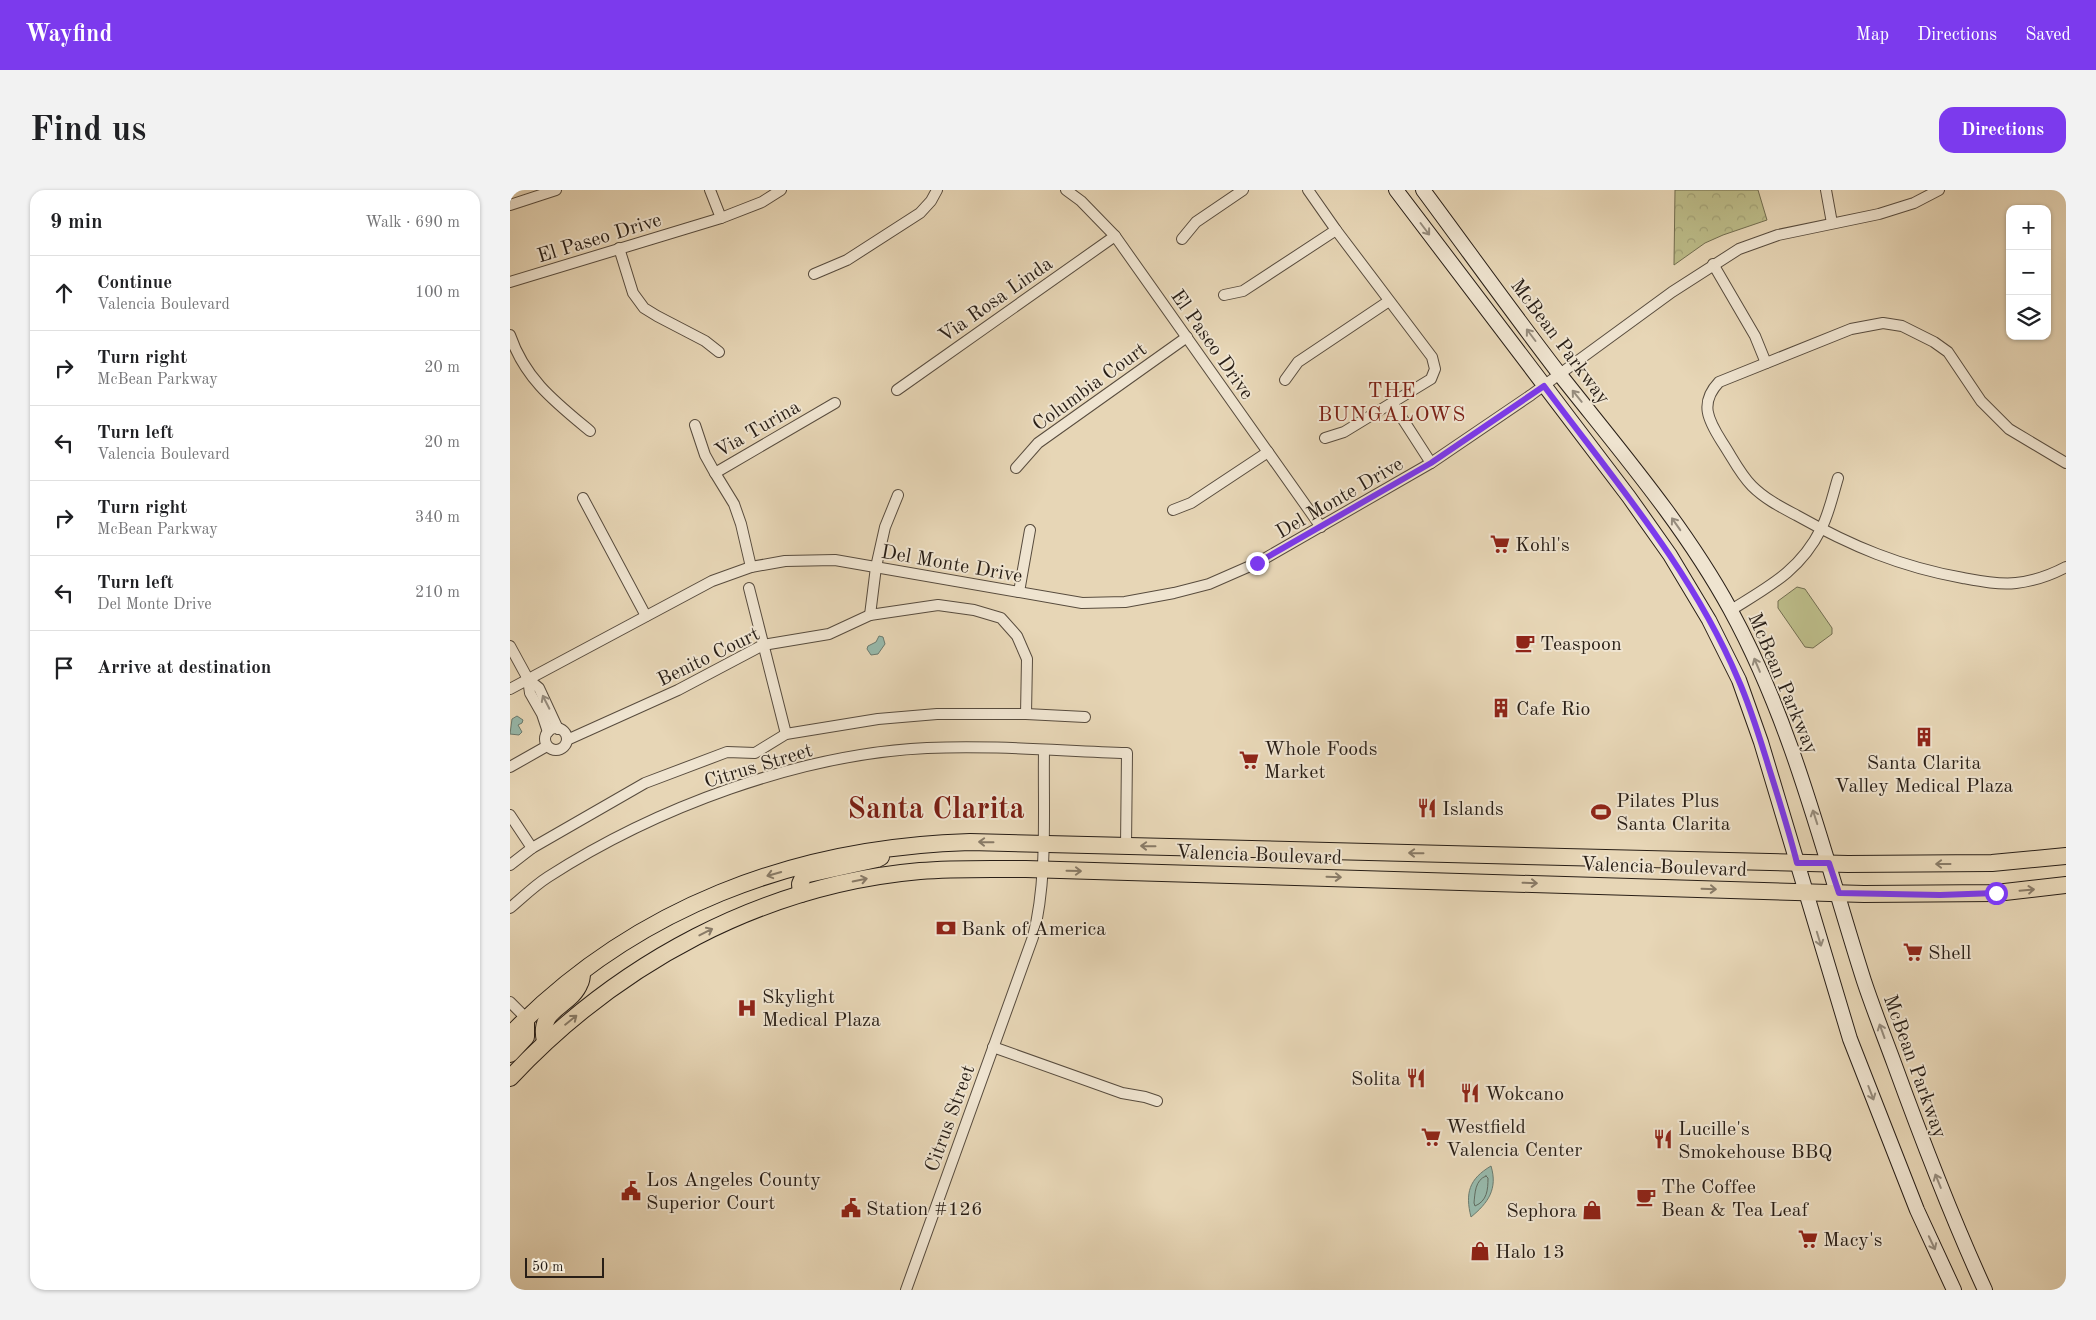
<!DOCTYPE html>
<meta charset="utf-8">
<style>
:root{--surface:#fff;--page:#f2f2f2;--text:#202124;--muted:#757577;--line:#e0e0e0;--accent:#7c3aed}
body{margin:0;font-family:"Old Standard TT",serif;background:var(--page);color:var(--text)}
.controls{position:absolute;right:15px;top:15px;display:grid;overflow:hidden;border-radius:10px;box-shadow:0 1px 4px #0004}
.controls button{width:45px;height:45px;display:grid;place-items:center;padding:0;border:0;border-bottom:1px solid var(--line);background:var(--surface);color:var(--text);font:25px sans-serif}
.scale{position:absolute;left:15px;bottom:12px;width:79px;box-sizing:border-box;padding-left:5px;border:2px solid #281e16;border-top:0;font-size:14px;line-height:18px;white-space:nowrap;color:#281e16;-webkit-text-stroke:4px #efe4d0;paint-order:stroke}
.stop{position:absolute;width:15px;height:15px;margin:-11px;border:4px solid #7c3aed;border-radius:50%;background:#fff}
.stop.end{background:#7c3aed;border-color:#fff;box-shadow:0 1px 5px #0008}
.list{margin:0;padding:0;list-style:none}
h2{display:flex;justify-content:space-between;align-items:center;height:65px;margin:0;padding:0 20px;font-size:21px}
h2 small{font-size:16px;font-weight:400;color:var(--muted)}
.list li{display:grid;grid-template-columns:32px 1fr auto;gap:15px;align-items:center;box-sizing:border-box;height:75px;padding:0 20px;border-top:1px solid var(--line)}
.list b{display:block;font-size:19px;white-space:nowrap}
.list p{margin:0;font-size:16px;white-space:nowrap;color:var(--muted)}
.list em{font-size:16px;font-style:normal;color:var(--muted)}
.icon{flex:none;width:28px;height:28px;fill:none;stroke:currentColor;stroke-width:2;stroke-linecap:round;stroke-linejoin:round}
.map{position:relative;flex:none;width:1556px;height:1100px;overflow:hidden;border-radius:15px}
header{display:flex;align-items:center;gap:30px;box-sizing:border-box;height:70px;padding:0 25px;background:var(--accent);color:#fff}
header strong{font-size:24px}
nav{display:flex;gap:28px;margin-inline-start:auto;font-size:18px}
.intro{display:flex;align-items:center;justify-content:space-between;box-sizing:border-box;height:120px;padding:0 30px}
h1{margin:0;font-size:35px}
.button{padding:12px 22px;border-radius:15px;background:var(--accent);color:#fff;font-size:18px;font-weight:700}
main{display:flex;gap:30px;padding:0 30px}
aside{flex:1;background:var(--surface);border-radius:15px;box-shadow:0 1px 4px #0004}
.map>svg:first-child{display:block}
.grass{fill:#bcbc89;stroke:#726d50}
.forest{fill:url(#forest-crowns);stroke:#726d50}
.water{fill:#97b9ab;stroke:#6b7b6f}
.lines{fill:none;stroke-linecap:round;stroke-linejoin:round}
.shore{stroke:#606c60;stroke-width:1}
.minor-casing{stroke:#584c3e;stroke-width:12}
.secondary-casing{stroke:#281e16;stroke-width:16}
.primary-casing{stroke:#281e16;stroke-width:18}
.minor{stroke:#efe4d0;stroke-width:10}
.secondary{stroke:#efe4d0;stroke-width:14}
.primary{stroke:#e7d6b6;stroke-width:16}
.oneway{stroke:#958b7c}
.oneway2{stroke:#887a66}
.route{stroke:#7c3aed;stroke-width:6}
.labels{text-anchor:middle;stroke-width:4;stroke-linejoin:round;paint-order:stroke}
.street-label{font-size:20px;fill:#281e16;stroke:#efe4d0}
.poi-label{font-size:20px;fill:#281e16;stroke:#efe4d0;text-anchor:start}
.neighbourhood-label{font-size:21px;letter-spacing:1px;fill:#7a1f14;stroke:#efe4d0}
.town-label{font-size:30px;font-weight:bold;fill:#7a1f14;stroke:#efe4d0}
</style>
<header>
<strong>Wayfind</strong>
<nav><a>Map</a><a>Directions</a><a>Saved</a></nav>
</header>
<div class="intro"><h1>Find us</h1><a class="button">Directions</a></div>
<main>
<aside>
<h2>9 min<small>Walk · 690 m</small></h2>
<ul class="list">
<li><svg class="icon" aria-label="ahead" viewBox="0 0 24 24"><path d="M12 20V5M6 11l6-6 6 6"/></svg><div><b>Continue</b><p>Valencia Boulevard</p></div><em>100 m</em></li>
<li><svg class="icon" aria-label="right" viewBox="0 0 24 24"><path d="M7 20v-9h11M14 6l5 5-5 5"/></svg><div><b>Turn right</b><p>McBean Parkway</p></div><em>20 m</em></li>
<li><svg class="icon" aria-label="left" viewBox="0 0 24 24"><path d="M17 20v-9H6M10 6l-5 5 5 5"/></svg><div><b>Turn left</b><p>Valencia Boulevard</p></div><em>20 m</em></li>
<li><svg class="icon" aria-label="right" viewBox="0 0 24 24"><path d="M7 20v-9h11M14 6l5 5-5 5"/></svg><div><b>Turn right</b><p>McBean Parkway</p></div><em>340 m</em></li>
<li><svg class="icon" aria-label="left" viewBox="0 0 24 24"><path d="M17 20v-9H6M10 6l-5 5 5 5"/></svg><div><b>Turn left</b><p>Del Monte Drive</p></div><em>210 m</em></li>
<li><svg class="icon" aria-label="arrive" viewBox="0 0 24 24"><path d="M6 21V4h12l-3 4 3 4H6"/></svg><div><b>Arrive at destination</b></div></li>
</ul>
</aside>
<div class="map">
<svg width="1556" height="1100" viewBox="0 0 1556 1100">
<defs>
<pattern id="forest-crowns" width="20" height="18" patternUnits="userSpaceOnUse" patternTransform="scale(1.25)"><rect width="20" height="18" fill="#bcbc89"/><path d="M2 6a3 3 0 1 1 6 0M12 15a3 3 0 1 1 6 0" fill="none" stroke="#a2a176"/></pattern>
</defs>
<rect width="100%" height="100%" fill="#e7d6b6"/>
<filter id="stains"><feTurbulence type="fractalNoise" baseFrequency=".004" numOctaves="4"/><feColorMatrix values="0 0 0 0 .2 0 0 0 0 .09 0 0 0 0 .02 0 0 0 .5 -.17"/></filter>
<radialGradient id="worn" r=".72"><stop offset=".6" stop-color="#630" stop-opacity="0"/><stop offset="1" stop-color="#630" stop-opacity=".3"/></radialGradient>
<polygon class="grass" points="1287,397 1295,399 1322,438 1322,444 1303,458 1295,457 1268,418 1268,411"/>
<polygon class="forest" points="1165,0 1248,0 1257,30 1213,45 1195,53 1164,75"/>
<g class="water">
<polygon points="369,446 373,447 375,454 368,464 361,465 357,459 358,456 366,452"/>
<polygon points="7,526 13,530 12,533 8,535 12,542 9,545 0,544 2,529"/>
<path d="M981 976C988 999 978 1013 961 1027 955 1003 959 989 981 976Z"/>
</g>
<g class="lines">
<path class="shore" d="M976 986 978 988C978 1000 977 1011 965 1016L964 1013C965 1003 965 990 976 986Z"/>
<defs>
<g id="minor">
<polyline points="200,0 211,28"/>
<polyline points="556,0 571,11 605,46 811,337"/>
<polyline points="798,0 826,40 922,167 925,179 921,189 834,242 815,248"/>
<polyline points="1316,0 1322,33"/>
<polyline points="0,15 46,0"/>
<polyline points="672,49 686,32 733,0"/>
<polyline points="109,58 123,103 134,118 147,126 195,151 209,162"/>
<polyline points="1203,74 1245,146 1256,173"/>
<polyline points="304,84 337,70 410,23 421,11 427,0"/>
<polyline points="0,92 211,28 252,12 271,0"/>
<polyline points="714,105 733,101 826,40"/>
<path d="M0 145C15 189 45 212 80 241"/>
<polyline points="775,190 788,172 879,111"/>
<polyline points="387,200 605,46"/>
<polyline points="883,214 921,273"/>
<polyline points="185,235 195,265 205,283 325,213"/>
<path d="M1556 273 1499 239 1471 211 1438 162 1424 152 1392 136 1373 133 1341 139 1209 192C1189 213 1198 230 1212 252 1222 267 1230 284 1242 296 1255 309 1271 317 1286 325 1341 356 1391 377 1453 388 1469 391 1489 395 1506 393 1524 391 1539 386 1556 377"/>
<polyline points="506,278 528,253 677,147"/>
<polyline points="205,283 224,314 231,334 241,377"/>
<polyline points="73,308 136,426"/>
<polyline points="663,320 681,313 758,262"/>
<polyline points="239,398 276,544"/>
<polyline points="509,402 520,340"/>
<path d="M1221 420C1258 397 1290 381 1311 339 1319 324 1323 304 1328 288"/>
<polyline points="360,425 366,377 375,337 388,305"/>
<polyline points="0,456 18,489 20,503 32,524 38,542"/>
<polyline points="18,489 29,498 48,539"/>
<polyline points="0,499 202,391 241,377 275,371 325,370 572,413 615,412 664,403 699,394 747,373 921,273 1021,205 1162,102 1229,59 1268,45 1369,24 1404,13 1429,0"/>
<circle cx="46" cy="549" r="11"/>
<polyline points="57,550 168,500 253,455 319,444 360,425 428,415 464,420 491,428 507,446 517,469 516,524"/>
<polyline points="0,577 37,556"/>
<polyline points="0,625 22,658"/>
<polyline points="0,675 22,658 135,593 217,562 245,563 276,544 368,529 427,524 516,524 575,527"/>
<path d="M0 718C12 708 24 696 38 687 145 618 289 564 417 558 484 555 551 561 617 563L616 656"/>
<polyline points="0,812 16,828"/>
<polyline points="483,857 612,903 635,907 647,911"/>
<path d="M396 1100 523 747C538 688 533 621 534 561"/>
</g>
<g id="secondary">
<polyline points="886,0 1119,307 1160,365 1199,430 1229,490 1251,552 1340,849 1407,1020 1444,1100"/>
<path d="M913 0C959 62 1004 125 1051 186 1111 262 1174 335 1220 419 1284 536 1314 666 1354 791 1363 818 1374 846 1384 873 1412 950 1441 1026 1475 1100"/>
</g>
<g id="primary">
<polyline points="291,704 290,694 294,685 367,669 371,667"/>
<path d="M0 845C123 718 285 657 460 652L1338 674 1482 673 1556 666"/>
<path d="M35 851C27 818 61 817 70 793 72 790 72 785 72 782"/>
<polyline points="0,864 16,847 16,828"/>
<path d="M0 888C108 773 252 695 410 681 445 678 480 679 516 679L1354 704 1486 703 1556 695"/>
</g>
</defs>
<use href="#minor" class="minor-casing"/>
<use href="#secondary" class="secondary-casing"/>
<use href="#primary" class="primary-casing"/>
<use href="#minor" class="minor"/>
<use href="#secondary" class="secondary"/>
<use href="#primary" class="primary"/>
</g>
<defs><path id="oneway-shaft" d="M-6 0H5M1.5-3L5.5 0L1.5 3" fill="none" stroke-width="1.6" stroke-linecap="round" stroke-linejoin="round" transform="scale(1.25)"/></defs>
<g class="oneway">
<use href="#oneway-shaft" transform="translate(915 39) rotate(53)"/>
<use href="#oneway-shaft" transform="translate(1021 145) rotate(-127)"/>
<use href="#oneway-shaft" transform="translate(1067 206) rotate(-129)"/>
<use href="#oneway-shaft" transform="translate(1166 334) rotate(-125)"/>
<use href="#oneway-shaft" transform="translate(1247 475) rotate(-113)"/>
<use href="#oneway-shaft" transform="translate(36 512) rotate(-117)"/>
<use href="#oneway-shaft" transform="translate(1305 627) rotate(-108)"/>
<use href="#oneway-shaft" transform="translate(1309 749) rotate(73)"/>
<use href="#oneway-shaft" transform="translate(1372 841) rotate(-110)"/>
<use href="#oneway-shaft" transform="translate(1361 903) rotate(69)"/>
<use href="#oneway-shaft" transform="translate(1428 991) rotate(-112)"/>
<use href="#oneway-shaft" transform="translate(1422 1053) rotate(65)"/>
</g>
<g class="oneway2">
<use href="#oneway-shaft" transform="translate(476 652) rotate(-179)"/>
<use href="#oneway-shaft" transform="translate(638 656) rotate(-179)"/>
<use href="#oneway-shaft" transform="translate(906 663) rotate(-179)"/>
<use href="#oneway-shaft" transform="translate(1433 674) rotate(180)"/>
<use href="#oneway-shaft" transform="translate(564 681) rotate(1)"/>
<use href="#oneway-shaft" transform="translate(264 684) rotate(164)"/>
<use href="#oneway-shaft" transform="translate(824 687) rotate(2)"/>
<use href="#oneway-shaft" transform="translate(350 690) rotate(-12)"/>
<use href="#oneway-shaft" transform="translate(1020 693) rotate(2)"/>
<use href="#oneway-shaft" transform="translate(1199 699) rotate(2)"/>
<use href="#oneway-shaft" transform="translate(1517 700) rotate(-5)"/>
<use href="#oneway-shaft" transform="translate(196 742) rotate(-27)"/>
<use href="#oneway-shaft" transform="translate(61 830) rotate(-39)"/>
</g>
<g class="lines">
<path class="route" d="M747 373 921 273 1034 196C1104 290 1182 380 1228 489 1241 518 1250 549 1259 578 1269 610 1279 641 1287 673H1319L1329 703 1430 705 1486 703"/>
</g>
<defs>
<symbol id="supermarket-bare" viewBox="-9 -9 18 18"><path d="M-6-5.5h2.5l.6 2H6L4.5 2H-2.5L-4.4-4H-6ZM-1.5 3.2a1.3 1.3 0 1 0 .1 0ZM3 3.2a1.3 1.3 0 1 0 .1 0Z" fill="#8f2418" stroke="#efe4d0" stroke-width="2.5" paint-order="stroke"/></symbol>
<symbol id="cafe-bare" viewBox="-9 -9 18 18"><path d="M-5.5-4.5H6V0H3Q3 3.5 0 3.5H-2.5Q-5.5 3.5-5.5 0ZM3-3.2v2h1.7v-2ZM-6 4.5H4V6H-6Z" fill="#8f2418" stroke="#efe4d0" stroke-width="2.5" paint-order="stroke"/></symbol>
<symbol id="building-bare" viewBox="-9 -9 18 18"><path d="M-4-6H4V6H1V3H-1V6H-4ZM-2.5-4.3h1.7v1.8h-1.7ZM.8-4.3h1.7v1.8H.8ZM-2.5-1h1.7V.8h-1.7ZM.8-1h1.7V.8H.8Z" fill="#8f2418" stroke="#efe4d0" stroke-width="2.5" paint-order="stroke"/></symbol>
<symbol id="restaurant-bare" viewBox="-9 -9 18 18"><path d="M-5-6h1v4h1v-4h1v4h1v-4h1v5L-1.5 .5V6h-2V.5L-5-1ZM5-6V6H3V1.5H1.5Q1.5-4 5-6Z" fill="#8f2418" stroke="#efe4d0" stroke-width="2.5" paint-order="stroke"/></symbol>
<symbol id="stadium-bare" viewBox="-9 -9 18 18"><path d="M0-5a6.5 5 0 1 0 0 10a6.5 5 0 1 0 0-10ZM-3.5-1.8h7v3.6h-7Z" fill="#8f2418" stroke="#efe4d0" stroke-width="2.5" paint-order="stroke"/></symbol>
<symbol id="bank-bare" viewBox="-9 -9 18 18"><path d="M-6-4H6V4H-6ZM0-2.3a2.3 2.3 0 1 0 0 4.6a2.3 2.3 0 1 0 0-4.6Z" fill="#8f2418" stroke="#efe4d0" stroke-width="2.5" paint-order="stroke"/></symbol>
<symbol id="hospital-bare" viewBox="-9 -9 18 18"><path d="M-5-5h3v3.5h4V-5h3V5h-3V1.5h-4V5h-3Z" fill="#8f2418" stroke="#efe4d0" stroke-width="2.5" paint-order="stroke"/></symbol>
<symbol id="civic-bare" viewBox="-9 -9 18 18"><path d="M-.6-6.5H3V-4.5H.6V-3L4-1V1h2V6H-6V1h2V-1L-.6-3ZM-1.2 2.5V6h2.4V2.5Z" fill="#8f2418" stroke="#efe4d0" stroke-width="2.5" paint-order="stroke"/></symbol>
<symbol id="shop-bare" viewBox="-9 -9 18 18"><path d="M-5-2.5h2.3a2.7 3.5 0 0 1 5.4 0H5L5.5 6h-11ZM-1.5-2.5h3a1.5 2.3 0 0 0-3 0Z" fill="#8f2418" stroke="#efe4d0" stroke-width="2.5" paint-order="stroke"/></symbol>
</defs>
<g fill-rule="evenodd">
<use href="#supermarket-bare" x="976" y="340" width="28" height="28"/>
<use href="#cafe-bare" x="1001" y="439" width="28" height="28"/>
<use href="#building-bare" x="977" y="504" width="28" height="28"/>
<use href="#building-bare" x="1400" y="533" width="28" height="28"/>
<use href="#supermarket-bare" x="725" y="556" width="28" height="28"/>
<use href="#restaurant-bare" x="903" y="604" width="28" height="28"/>
<use href="#stadium-bare" x="1077" y="608" width="28" height="28"/>
<use href="#bank-bare" x="422" y="724" width="28" height="28"/>
<use href="#supermarket-bare" x="1389" y="748" width="28" height="28"/>
<use href="#hospital-bare" x="223" y="804" width="28" height="28"/>
<use href="#restaurant-bare" x="892" y="874" width="28" height="28"/>
<use href="#restaurant-bare" x="946" y="889" width="28" height="28"/>
<use href="#supermarket-bare" x="907" y="933" width="28" height="28"/>
<use href="#restaurant-bare" x="1139" y="935" width="28" height="28"/>
<use href="#civic-bare" x="107" y="987" width="28" height="28"/>
<use href="#cafe-bare" x="1122" y="993" width="28" height="28"/>
<use href="#civic-bare" x="327" y="1004" width="28" height="28"/>
<use href="#shop-bare" x="1068" y="1006" width="28" height="28"/>
<use href="#supermarket-bare" x="1284" y="1035" width="28" height="28"/>
<use href="#shop-bare" x="956" y="1047" width="28" height="28"/>
</g>
<g class="labels">
<g class="street-label">
<text transform="translate(89 47) rotate(-17)" y="7">El Paseo Drive</text>
<text transform="translate(485 109) rotate(-35)" y="7">Via Rosa Linda</text>
<text transform="translate(1051 151) rotate(53)" y="7">McBean Parkway</text>
<text transform="translate(703 154) rotate(55)" y="7">El Paseo Drive</text>
<text transform="translate(579 196) rotate(-36)" y="7">Columbia Court</text>
<text transform="translate(247 238) rotate(-30)" y="7">Via Turina</text>
<text transform="translate(829 307) rotate(-30)" y="7">Del Monte Drive</text>
<text transform="translate(442 373) rotate(10)" y="7">Del Monte Drive</text>
<text transform="translate(198 466) rotate(-26)" y="7">Benito Court</text>
<text transform="translate(1274 493) rotate(67)" y="7">McBean Parkway</text>
<text transform="translate(248 575) rotate(-17)" y="7">Citrus Street</text>
<text transform="translate(749 664) rotate(2)" y="7">Valencia Boulevard</text>
<text transform="translate(1154 676) rotate(2)" y="7">Valencia Boulevard</text>
<text transform="translate(1406 876) rotate(70)" y="7">McBean Parkway</text>
<text transform="translate(439 928) rotate(-70)" y="7">Citrus Street</text>
</g>
<g class="poi-label">
<text x="1005" y="361">Kohl's</text>
<text x="1030" y="460">Teaspoon</text>
<text x="1006" y="525">Cafe Rio</text>
<text x="754" y="565">Whole Foods<tspan x="754" dy="23">Market</tspan></text>
<text x="1414" y="579" text-anchor="middle">Santa Clarita<tspan x="1414" dy="23">Valley Medical Plaza</tspan></text>
<text x="1106" y="617">Pilates Plus<tspan x="1106" dy="23">Santa Clarita</tspan></text>
<text x="932" y="625">Islands</text>
<text x="451" y="745">Bank of America</text>
<text x="1418" y="769">Shell</text>
<text x="252" y="813">Skylight<tspan x="252" dy="23">Medical Plaza</tspan></text>
<text x="891" y="895" text-anchor="end">Solita</text>
<text x="975" y="910">Wokcano</text>
<text x="936" y="943">Westfield<tspan x="936" dy="23">Valencia Center</tspan></text>
<text x="1168" y="945">Lucille's<tspan x="1168" dy="23">Smokehouse BBQ</tspan></text>
<text x="136" y="996">Los Angeles County<tspan x="136" dy="23">Superior Court</tspan></text>
<text x="1151" y="1003">The Coffee<tspan x="1151" dy="23">Bean &amp; Tea Leaf</tspan></text>
<text x="356" y="1025">Station #126</text>
<text x="1067" y="1027" text-anchor="end">Sephora</text>
<text x="1313" y="1056">Macy's</text>
<text x="985" y="1068">Halo 13</text>
</g>
<g class="neighbourhood-label">
<text x="882" y="207">THE<tspan x="882" dy="24">BUNGALOWS</tspan></text>
</g>
<g class="town-label">
<text x="426" y="628">Santa Clarita</text>
</g>
</g>
<rect width="100%" height="100%" filter="url(#stains)"/>
<rect width="100%" height="100%" fill="url(#worn)"/>
</svg>
<div class="controls">
<button>+</button>
<button>−</button>
<button><svg class="icon" aria-label="layers" viewBox="0 0 24 24"><path d="M12 4l9 5-9 5-9-5zM3 14l9 5 9-5"/></svg></button>
</div>
<div class="scale">50 m</div>
<div class="stop" style="left:1486px;top:703px"></div>
<div class="stop end" style="left:747px;top:373px"></div>
</div>
</main>
